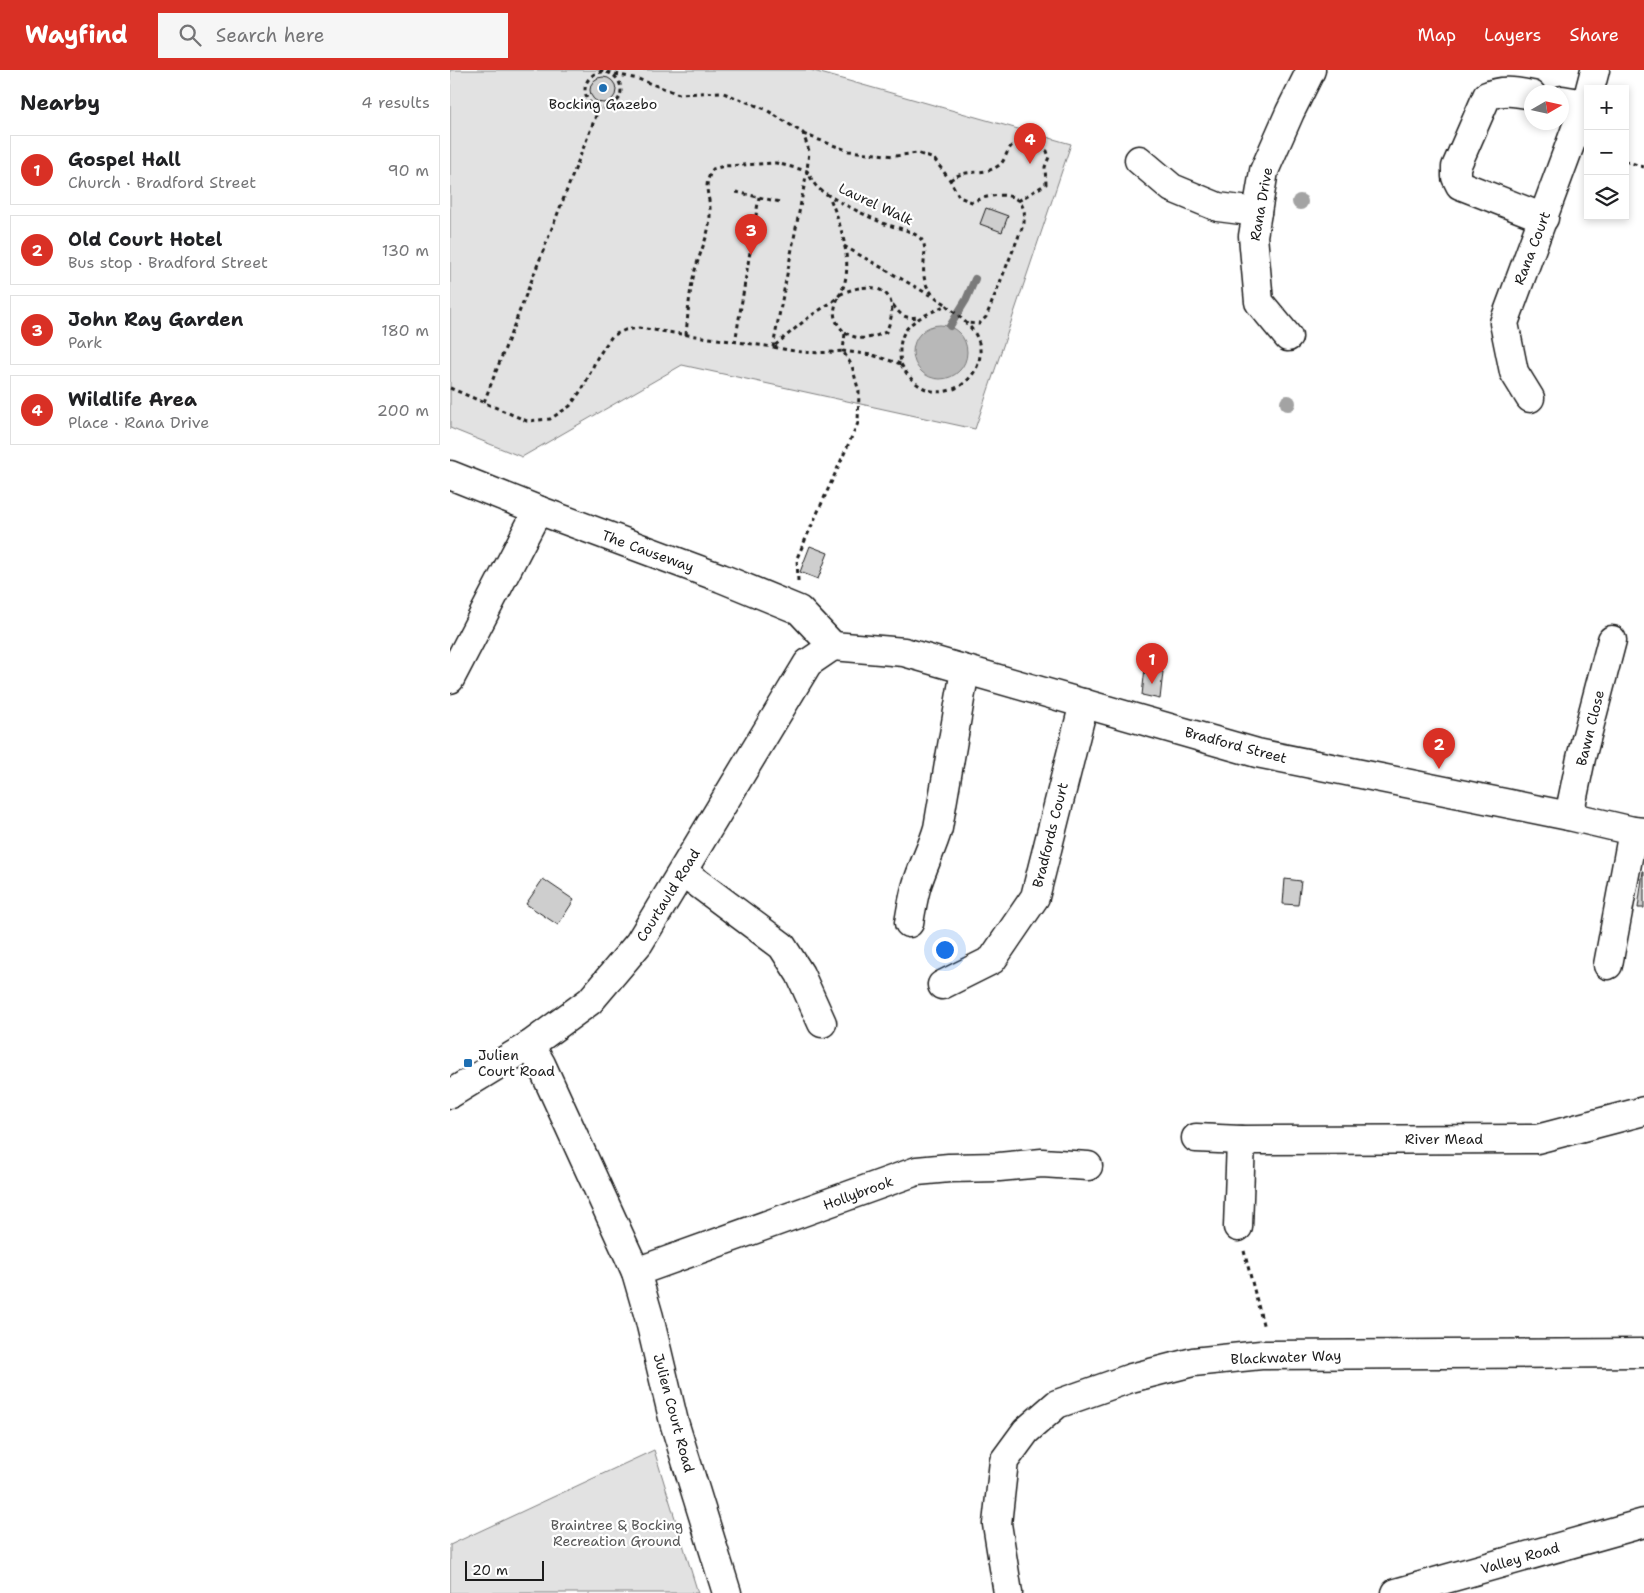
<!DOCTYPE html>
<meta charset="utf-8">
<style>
:root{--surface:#fff;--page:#f6f6f6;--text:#202124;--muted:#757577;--line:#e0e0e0;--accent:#d93025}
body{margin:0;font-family:"Shantell Sans",sans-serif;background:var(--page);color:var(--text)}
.controls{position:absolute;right:15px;top:15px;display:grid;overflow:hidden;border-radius:0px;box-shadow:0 2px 8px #0003}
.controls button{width:45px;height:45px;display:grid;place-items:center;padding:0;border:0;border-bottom:1px solid var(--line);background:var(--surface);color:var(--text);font:25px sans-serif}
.compass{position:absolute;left:1074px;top:15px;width:45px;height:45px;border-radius:50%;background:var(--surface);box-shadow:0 2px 8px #0003;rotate:81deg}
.scale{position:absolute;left:15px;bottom:12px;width:79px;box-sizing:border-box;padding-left:5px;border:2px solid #1c1c1c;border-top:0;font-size:14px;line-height:18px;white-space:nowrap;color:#1c1c1c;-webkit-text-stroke:4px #fff;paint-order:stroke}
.you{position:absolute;left:494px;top:879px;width:18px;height:18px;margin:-12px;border:4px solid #fff;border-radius:50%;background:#1a73e8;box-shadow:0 0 0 8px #1a73e833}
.badge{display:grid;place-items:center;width:32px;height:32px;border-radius:50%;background:var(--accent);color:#fff;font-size:16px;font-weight:700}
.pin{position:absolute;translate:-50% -41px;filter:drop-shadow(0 1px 2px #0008)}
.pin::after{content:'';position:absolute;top:26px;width:18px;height:15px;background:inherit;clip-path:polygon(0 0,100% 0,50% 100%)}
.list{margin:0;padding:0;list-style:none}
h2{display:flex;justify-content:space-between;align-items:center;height:65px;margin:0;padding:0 20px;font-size:21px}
h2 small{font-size:16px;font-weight:400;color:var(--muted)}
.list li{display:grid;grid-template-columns:32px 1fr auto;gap:15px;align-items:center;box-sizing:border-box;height:70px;margin:0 10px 10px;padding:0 10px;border:1px solid var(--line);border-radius:0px}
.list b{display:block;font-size:19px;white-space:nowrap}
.list p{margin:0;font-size:16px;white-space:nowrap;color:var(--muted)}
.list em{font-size:16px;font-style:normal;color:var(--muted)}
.icon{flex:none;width:28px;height:28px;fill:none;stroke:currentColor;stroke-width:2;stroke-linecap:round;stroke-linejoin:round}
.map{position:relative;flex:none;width:1194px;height:1523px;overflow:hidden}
header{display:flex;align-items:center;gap:30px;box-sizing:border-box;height:70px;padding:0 25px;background:var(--accent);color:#fff}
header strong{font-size:24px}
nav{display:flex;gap:28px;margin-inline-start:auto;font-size:18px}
.search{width:350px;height:45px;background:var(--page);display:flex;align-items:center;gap:12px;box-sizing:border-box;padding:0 18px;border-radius:0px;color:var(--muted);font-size:19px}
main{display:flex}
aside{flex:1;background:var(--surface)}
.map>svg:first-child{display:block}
.green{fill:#e2e2e2;stroke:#7f7f7f}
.water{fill:#b8b8b8;stroke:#7a7a7a}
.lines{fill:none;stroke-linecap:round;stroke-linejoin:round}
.stream{stroke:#7a7a7a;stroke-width:8}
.building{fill:#cecece;stroke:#1c1c1c}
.minor-casing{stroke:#1c1c1c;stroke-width:31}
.path{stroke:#1c1c1c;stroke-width:3;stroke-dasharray:4 4;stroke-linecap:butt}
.minor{stroke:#fff;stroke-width:28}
.tree{fill:#a3a3a3}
.poi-dot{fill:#1f6fb2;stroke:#fff;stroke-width:2}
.labels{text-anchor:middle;stroke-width:4.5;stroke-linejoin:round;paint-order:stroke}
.poi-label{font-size:14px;fill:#1c1c1c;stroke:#fff}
.street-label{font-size:14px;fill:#1c1c1c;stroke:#fff}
.park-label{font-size:14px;fill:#575757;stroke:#fff}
</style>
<header>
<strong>Wayfind</strong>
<div class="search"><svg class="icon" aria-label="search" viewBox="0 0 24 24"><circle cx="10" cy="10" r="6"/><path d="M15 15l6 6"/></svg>Search here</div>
<nav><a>Map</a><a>Layers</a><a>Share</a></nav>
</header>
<main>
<aside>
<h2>Nearby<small>4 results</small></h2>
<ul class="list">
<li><span class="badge">1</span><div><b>Gospel Hall</b><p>Church · Bradford Street</p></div><em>90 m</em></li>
<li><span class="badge">2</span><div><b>Old Court Hotel</b><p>Bus stop · Bradford Street</p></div><em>130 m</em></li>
<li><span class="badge">3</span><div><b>John Ray Garden</b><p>Park</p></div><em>180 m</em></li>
<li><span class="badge">4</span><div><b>Wildlife Area</b><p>Place · Rana Drive</p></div><em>200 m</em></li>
</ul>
</aside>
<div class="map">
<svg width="1194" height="1523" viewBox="0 0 1194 1523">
<rect width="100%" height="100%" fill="#fff"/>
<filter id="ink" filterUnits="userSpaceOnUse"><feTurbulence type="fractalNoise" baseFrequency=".02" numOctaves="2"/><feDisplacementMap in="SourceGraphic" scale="10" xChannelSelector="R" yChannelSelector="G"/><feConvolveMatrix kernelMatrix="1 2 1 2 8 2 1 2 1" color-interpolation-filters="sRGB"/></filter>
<g filter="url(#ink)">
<g class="green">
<polygon points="0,0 360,0 621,74 525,359 232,295 72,387 0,358"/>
<polygon points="204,1380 248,1523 0,1523 0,1475"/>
</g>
<circle class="water" cx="490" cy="282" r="27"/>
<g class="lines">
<polyline class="stream" points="500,256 516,230 525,209"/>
</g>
<g class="building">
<circle cx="153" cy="20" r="13"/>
<polygon points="536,138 558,146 552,162 530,154"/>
<polygon points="360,476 378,483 368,509 350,502"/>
<polygon points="695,598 713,602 710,629 692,625"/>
<polygon points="1193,801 1194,801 1194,838 1188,838"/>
<polygon points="93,809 124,830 108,855 76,834"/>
<polygon points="835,809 851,811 848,835 833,834"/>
</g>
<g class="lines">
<defs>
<g id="minor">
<polyline points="1140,19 1145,0"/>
<path d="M1082 25C1066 22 1052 19 1037 26L1006 97V107L1010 115 1094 148"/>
<polyline points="1112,30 1135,34"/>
<polyline points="689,90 722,118 768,137 807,142"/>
<polyline points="838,267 809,232 803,166 814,101 840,42 861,0"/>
<polyline points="1080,328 1064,302 1054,253 1138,26"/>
<polyline points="0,405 88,440 271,508 349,540 383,576"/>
<polyline points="383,576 454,582 807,683 1119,746 1183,761 1194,762"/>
<polyline points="0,609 88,440"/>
<polyline points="1119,746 1131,688 1162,570"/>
<polyline points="233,802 332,876 350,904 372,953"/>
<path d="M459 853C461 841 463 829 466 818 472 797 482 779 488 758L515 600"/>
<polyline points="1158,895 1183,761"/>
<polyline points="492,915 542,890 585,827 634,633"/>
<polyline points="80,975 91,994 186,1202 199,1247 224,1352 277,1523"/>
<polyline points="0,1024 80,975 140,931 189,873 358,593 383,576"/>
<polyline points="746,1068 791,1070 1087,1069 1194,1041"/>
<polyline points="788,1157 791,1070"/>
<polyline points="186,1202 467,1101 499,1098 549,1097 592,1093 638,1096"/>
<polyline points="558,1523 547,1454 554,1391 576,1361 607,1334 681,1308 743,1292 811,1285 1194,1283"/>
<polyline points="946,1523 1194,1453"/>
</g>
</defs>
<use href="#minor" class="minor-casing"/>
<g class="path">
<circle cx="153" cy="20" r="18"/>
<path d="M353 64 399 81 445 86 467 83 484 89 500 110 509 127 522 132C537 125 569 118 574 141 575 144 574 149 574 153L536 247 529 254 515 253"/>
<polyline points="1175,91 1194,97"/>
<path d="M500 110C517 97 532 107 548 96 557 91 556 75 567 73 577 71 588 76 597 81L599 87 595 97 596 114 568 131"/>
<polyline points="286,122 330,132"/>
<polyline points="394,176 483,227"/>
<path d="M443 235C451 246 455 249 468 247"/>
<path d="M395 263C411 271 419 269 436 262 455 221 424 207 389 225 382 243 382 249 395 263L393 281 422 285 451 294C445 254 466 250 496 235 504 242 518 253 524 262 551 304 482 354 451 294"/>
<path d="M236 265C238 245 239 223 244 204 249 183 260 165 260 144 261 125 251 118 263 99L274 96 326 93 357 101C360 106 363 113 367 117 375 126 423 149 435 154 447 158 461 160 470 168 485 181 456 213 496 234"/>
<polyline points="285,273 309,127"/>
<polyline points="0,318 77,351 100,349 120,336 133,318 147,288 162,266 175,260 189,258 323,277 357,101 359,81 353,63 315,39 271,22 229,24 188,9 147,0"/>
<polyline points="34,332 149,38"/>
<path d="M348 511 347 488 408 353 409 322 402 296 393 281C365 284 351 283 323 277 335 267 347 257 359 247 367 241 385 232 390 224 406 197 390 152 379 126"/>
<polyline points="794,1181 814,1258"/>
</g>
<use href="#minor" class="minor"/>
</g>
<g class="tree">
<circle cx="850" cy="132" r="8"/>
<circle cx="838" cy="333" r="8"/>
</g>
</g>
<g class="poi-dot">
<circle cx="153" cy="18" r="5"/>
<rect x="13" y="988" width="10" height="10" rx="2.5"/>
</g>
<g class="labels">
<g class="poi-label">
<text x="153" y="39">Bocking Gazebo</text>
<text x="28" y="990" text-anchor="start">Julien<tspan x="28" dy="16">Court Road</tspan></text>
</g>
<g class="street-label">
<text transform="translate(426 134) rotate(25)" y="5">Laurel Walk</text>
<text transform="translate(811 134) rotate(-80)" y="5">Rana Drive</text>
<text transform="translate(1082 178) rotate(-69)" y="5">Rana Court</text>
<text transform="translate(198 481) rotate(20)" y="5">The Causeway</text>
<text transform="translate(1140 658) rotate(-76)" y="5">Bawn Close</text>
<text transform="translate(786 675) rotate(15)" y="5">Bradford Street</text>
<text transform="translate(600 765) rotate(-76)" y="5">Bradfords Court</text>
<text transform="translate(218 825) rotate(-58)" y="5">Courtauld Road</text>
<text x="994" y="1074">River Mead</text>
<text transform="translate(408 1123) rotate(-20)" y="5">Hollybrook</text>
<text transform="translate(836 1287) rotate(-2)" y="5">Blackwater Way</text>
<text transform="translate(224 1343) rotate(75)" y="5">Julien Court Road</text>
<text transform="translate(1070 1488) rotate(-16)" y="5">Valley Road</text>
</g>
<g class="park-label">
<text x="167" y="1460">Braintree &amp; Bocking<tspan x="167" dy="16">Recreation Ground</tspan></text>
</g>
</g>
</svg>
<div class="controls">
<button>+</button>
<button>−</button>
<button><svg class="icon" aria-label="layers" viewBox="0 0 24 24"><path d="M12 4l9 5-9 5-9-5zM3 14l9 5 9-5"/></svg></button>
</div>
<svg class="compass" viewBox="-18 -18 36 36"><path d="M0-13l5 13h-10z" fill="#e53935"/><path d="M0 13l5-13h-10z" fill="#757577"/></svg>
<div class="scale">20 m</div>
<div class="you"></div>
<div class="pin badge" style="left:702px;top:614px">1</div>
<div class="pin badge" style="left:989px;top:699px">2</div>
<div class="pin badge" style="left:301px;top:185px">3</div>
<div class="pin badge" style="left:580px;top:94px">4</div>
</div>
</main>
